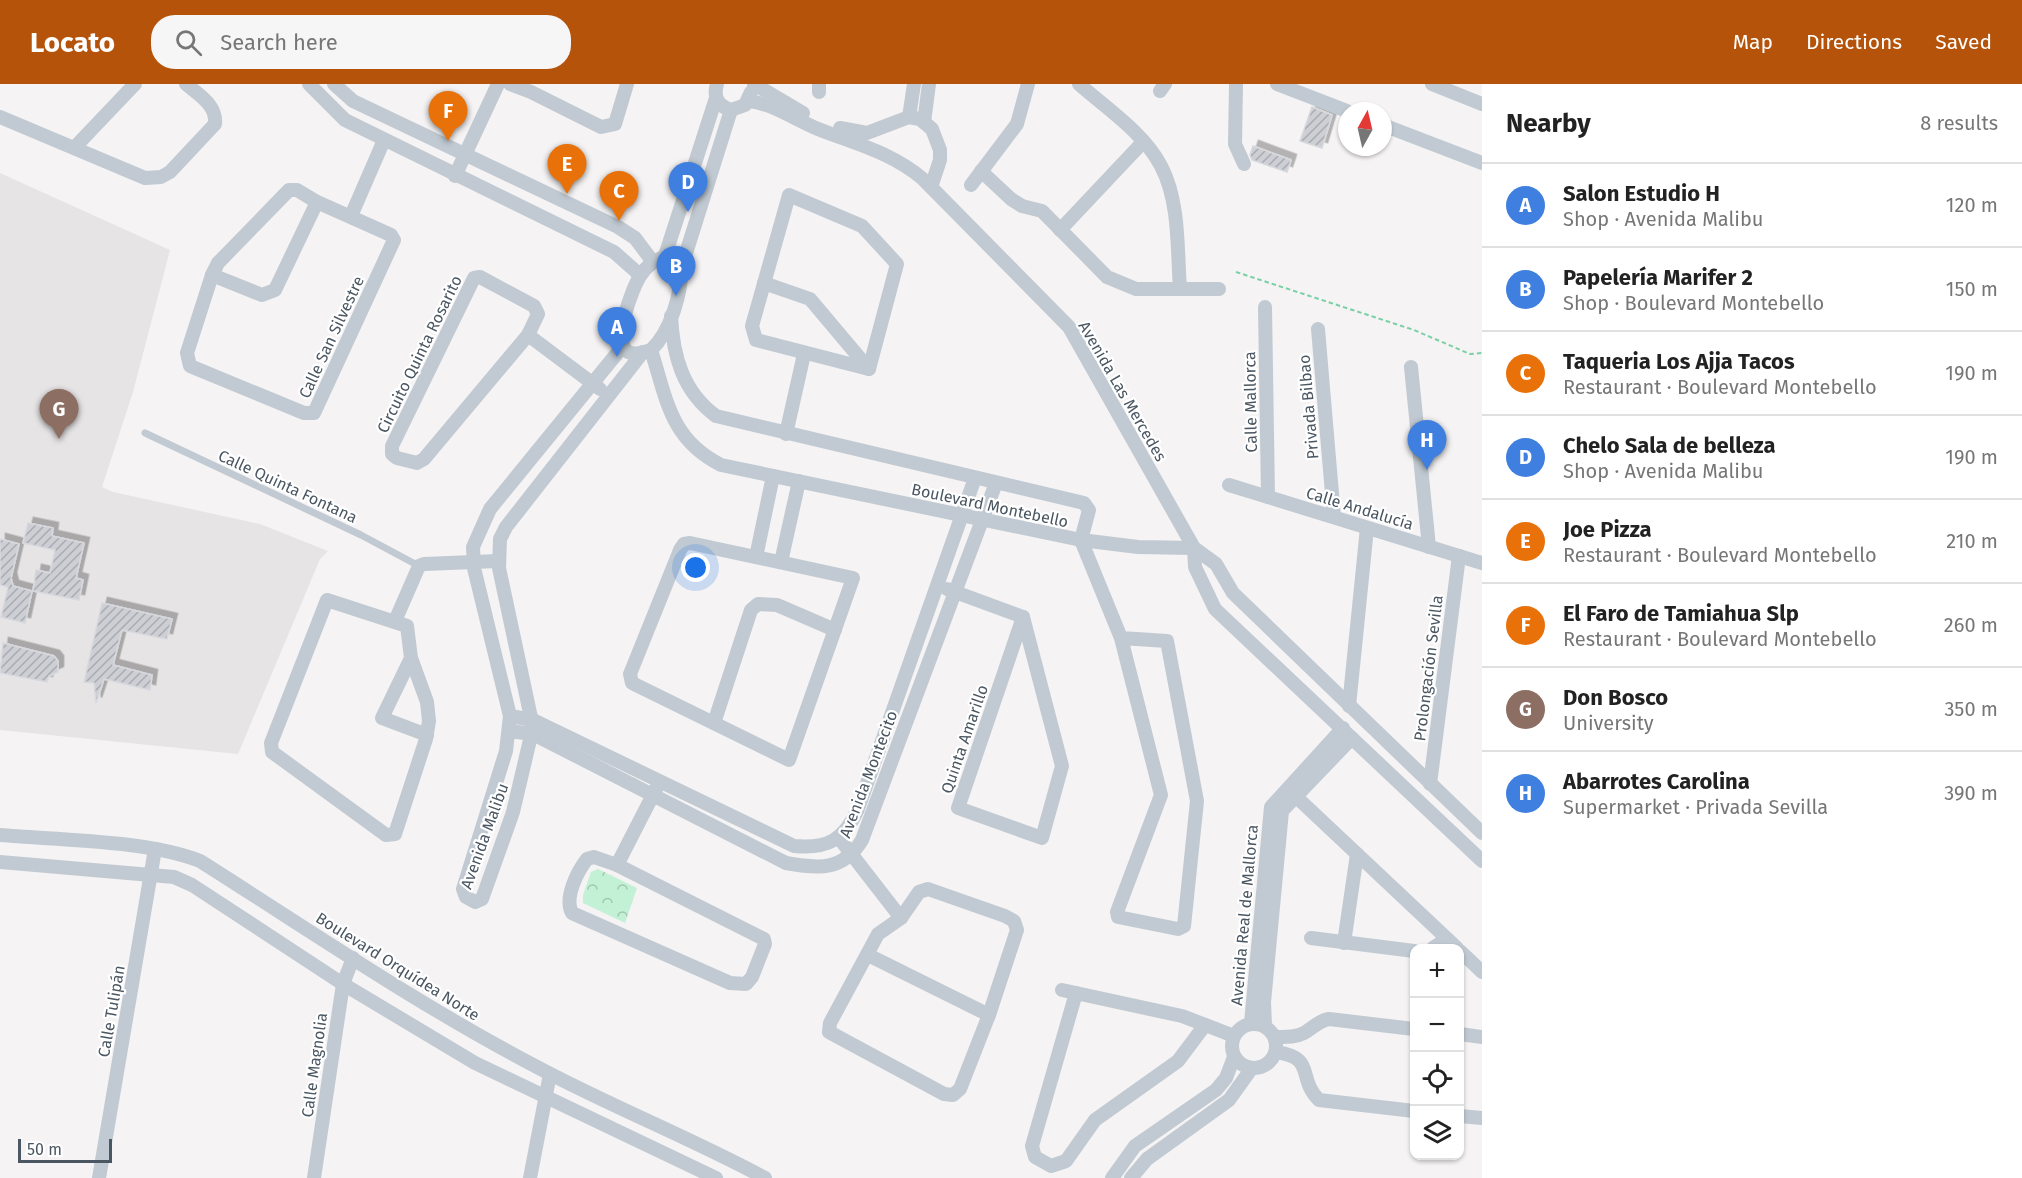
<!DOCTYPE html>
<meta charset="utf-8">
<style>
:root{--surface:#fff;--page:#f6f6f6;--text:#222;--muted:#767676;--line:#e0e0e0;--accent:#b45309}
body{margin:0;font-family:"Fira Sans",sans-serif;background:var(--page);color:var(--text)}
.controls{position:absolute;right:18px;bottom:18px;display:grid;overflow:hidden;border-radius:12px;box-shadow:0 2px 4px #0004}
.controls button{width:54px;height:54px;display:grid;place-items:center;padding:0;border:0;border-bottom:2px solid var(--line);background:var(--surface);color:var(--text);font:30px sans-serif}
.compass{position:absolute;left:1338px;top:18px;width:54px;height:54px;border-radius:50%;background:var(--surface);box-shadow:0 2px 4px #0004;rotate:8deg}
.scale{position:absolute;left:18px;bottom:15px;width:94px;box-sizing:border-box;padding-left:6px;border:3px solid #4a5661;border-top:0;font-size:16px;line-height:21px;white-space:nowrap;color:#4a5661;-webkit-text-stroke:4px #fff;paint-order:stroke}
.you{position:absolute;left:696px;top:484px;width:21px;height:21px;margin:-15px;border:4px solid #fff;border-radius:50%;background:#1a73e8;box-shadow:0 0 0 9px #1a73e833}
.badge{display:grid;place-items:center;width:39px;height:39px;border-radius:50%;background:var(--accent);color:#fff;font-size:20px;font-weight:700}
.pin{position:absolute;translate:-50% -50px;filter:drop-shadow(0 2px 3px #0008)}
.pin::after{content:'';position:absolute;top:32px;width:21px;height:18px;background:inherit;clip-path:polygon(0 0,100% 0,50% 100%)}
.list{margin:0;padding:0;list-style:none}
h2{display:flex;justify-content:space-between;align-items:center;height:78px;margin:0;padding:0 24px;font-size:26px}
h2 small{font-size:20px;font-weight:400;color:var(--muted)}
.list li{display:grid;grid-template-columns:39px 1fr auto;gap:18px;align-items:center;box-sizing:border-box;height:84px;padding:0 24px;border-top:2px solid var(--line)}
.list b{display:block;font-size:22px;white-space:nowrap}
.list p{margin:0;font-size:20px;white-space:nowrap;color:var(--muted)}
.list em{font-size:20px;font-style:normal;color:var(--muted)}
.icon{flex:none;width:33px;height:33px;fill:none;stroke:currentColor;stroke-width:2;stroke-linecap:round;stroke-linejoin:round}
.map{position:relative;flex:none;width:1482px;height:1094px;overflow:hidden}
header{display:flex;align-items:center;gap:36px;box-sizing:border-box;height:84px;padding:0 30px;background:var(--accent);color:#fff}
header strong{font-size:28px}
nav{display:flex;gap:33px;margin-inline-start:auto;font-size:21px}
.search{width:420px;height:54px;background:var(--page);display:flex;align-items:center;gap:15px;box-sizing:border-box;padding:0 21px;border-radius:24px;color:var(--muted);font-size:22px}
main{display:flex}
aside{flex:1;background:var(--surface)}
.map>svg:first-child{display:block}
.education{fill:#e6e4e5}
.park{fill:url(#park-crowns)}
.building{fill:url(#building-hatch);stroke:#d7d9de;stroke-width:1.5;filter:url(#shadow)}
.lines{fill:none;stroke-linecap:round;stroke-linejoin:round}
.path{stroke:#7ad0a6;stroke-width:2;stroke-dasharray:4.5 3;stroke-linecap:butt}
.service{stroke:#c1cad2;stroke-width:7}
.minor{stroke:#c1cad2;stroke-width:14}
.labels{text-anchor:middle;stroke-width:4.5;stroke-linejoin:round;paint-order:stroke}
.street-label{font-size:16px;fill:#4a5661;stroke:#fff}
</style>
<header>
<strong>Locato</strong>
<div class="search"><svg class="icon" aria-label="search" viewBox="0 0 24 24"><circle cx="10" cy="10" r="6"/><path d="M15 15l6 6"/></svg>Search here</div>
<nav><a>Map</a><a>Directions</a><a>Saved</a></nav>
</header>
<main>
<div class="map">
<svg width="1482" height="1094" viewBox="0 0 1482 1094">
<defs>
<pattern id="park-crowns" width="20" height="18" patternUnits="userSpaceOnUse" patternTransform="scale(1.5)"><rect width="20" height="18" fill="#c3f1d5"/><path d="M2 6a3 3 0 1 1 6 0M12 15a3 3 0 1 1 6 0" fill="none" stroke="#a0c6b0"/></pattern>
<pattern id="building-hatch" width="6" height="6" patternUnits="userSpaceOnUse" patternTransform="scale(1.5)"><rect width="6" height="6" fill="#cdcfd5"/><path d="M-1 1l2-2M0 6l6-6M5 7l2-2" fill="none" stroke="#a8abb0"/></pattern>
<filter id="shadow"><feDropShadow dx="5.5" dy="-5.5" stdDeviation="0" flood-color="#0004"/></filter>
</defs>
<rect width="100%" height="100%" fill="#f5f3f3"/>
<polygon class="education" points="0,89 170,166 133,308 102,403 113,408 260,440 328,467 320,475 238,670 0,646"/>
<polygon class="park" points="598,785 637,804 625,839 583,819 583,811 591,788"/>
<g class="building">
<polygon points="1312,23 1332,31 1322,64 1300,57"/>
<polygon points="1253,62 1291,76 1287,88 1252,76 1250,71"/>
<polygon points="28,439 53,444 52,452 84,459 76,494 83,496 79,516 33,507 36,486 50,489 55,466 23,459"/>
<polygon points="0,455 19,460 11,494 13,502 32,507 25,539 1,533 8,503 0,501"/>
<polygon points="102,519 172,535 167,555 122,546 113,581 152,591 150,606 104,595 96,619 94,599 84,598"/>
<polygon points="3,559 54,572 58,577 58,588 49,592 47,598 0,589"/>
</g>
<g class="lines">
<polyline class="path" points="1236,188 1414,246 1470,270 1482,269"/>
<polyline class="service" points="145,349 361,451 419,482"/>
<g class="minor">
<polyline points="309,0 345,36 614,168 640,191"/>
<polyline points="334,0 353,17 618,143 635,154 653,178"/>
<polyline points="510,0 531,8 601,43 615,40 627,0"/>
<path d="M717 0C713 13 718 22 731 26L745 21 751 8"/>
<polyline points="754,0 803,29"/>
<path d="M1079 0C1106 24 1144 49 1161 82 1180 118 1177 165 1180 205"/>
<polyline points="1236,0 1235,60 1244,80"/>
<polyline points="1277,0 1347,27"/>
<polyline points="1432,0 1482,20"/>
<polyline points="1160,7 1165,0"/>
<polyline points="819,8 819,0"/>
<path d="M749 17C774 20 794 35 818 45 856 60 891 68 923 95L1069 243 1194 464 1216 480 1233 509 1482 749"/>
<path d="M0 33 145 94 161 93 170 88 215 40C217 21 199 11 186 0"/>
<polyline points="909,33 914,0"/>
<polyline points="924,38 929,0"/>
<polyline points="1383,41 1482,79"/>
<polyline points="840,44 867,49 909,33 920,35 932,45 940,66 940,76 931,103"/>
<polyline points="75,63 135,0"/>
<polyline points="981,87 1011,115 1022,122 1042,127 1107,193 1136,205 1219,205"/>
<polyline points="455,92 498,0"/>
<polyline points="971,101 1017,40 1028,0"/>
<polygon points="289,106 297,106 317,118 391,151 394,156 314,329 304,329 190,282 187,269 212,191 218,179"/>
<polygon points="789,111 862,142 897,180 869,285 756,256 752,242"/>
<polyline points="351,132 384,56"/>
<polyline points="1060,146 1143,58"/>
<path d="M670 171 676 173 682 182C681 209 672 246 651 266 644 268 636 272 628 268 612 257 632 205 640 192 647 181 657 174 670 171Z"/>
<polyline points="665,172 716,14"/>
<polyline points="682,182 731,26"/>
<polyline points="212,191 262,211 275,206 317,118"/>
<polygon points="480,193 534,222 538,230 528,251 424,375 417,379 397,374 392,370 392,362 474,194"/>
<polyline points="764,199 810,215 869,285"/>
<polyline points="1265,223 1268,413"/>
<path d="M671 232C673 271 682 307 716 332L1084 419 1089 426 1081 456"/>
<polyline points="1318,245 1334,433"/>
<polyline points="528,251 600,305"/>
<polyline points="623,262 490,425 473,463 474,484 510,632 506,667 463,805 466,813 475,818 482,815 513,728 533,643 499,484 500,455 506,443 643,268"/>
<path d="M651 266C667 316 670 355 721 381L1081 456 1138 463 1194 464"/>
<polyline points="1411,283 1429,463"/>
<polyline points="786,350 804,270"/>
<polyline points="1229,401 1482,479"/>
<polyline points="1081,456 1121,554 1161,711 1117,828 1118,833 1178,845 1184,842 1197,717 1167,557 1121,554"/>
<polygon points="690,459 853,494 789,676 632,599 630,590 680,466 684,460"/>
<polyline points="1194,464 1195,483 1215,525 1482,777"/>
<polyline points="756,473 773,392"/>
<polyline points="781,478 799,397"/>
<polyline points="947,505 1023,533"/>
<polygon points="327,516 407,542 411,574 427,618 429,637 426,655 395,750 386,751 272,668 271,659"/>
<polygon points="1023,533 1062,682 1042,754 958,724"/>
<polyline points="395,537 419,482 424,480 498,477"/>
<polyline points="411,574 382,634 427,651"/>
<polyline points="1349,622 1367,444"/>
<path d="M510 632 533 636 794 762C828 765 844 756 858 725L975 394"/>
<polyline points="714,639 751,526 758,520 777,521 835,546"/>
<path d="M509 647 533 650 786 779C819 785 843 787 862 756L996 399"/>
<polyline points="1430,700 1459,472"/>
<polyline points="1290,707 1457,864"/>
<path d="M0 751C59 756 146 756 200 777 311 847 420 922 537 983 612 1023 691 1054 765 1094"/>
<polyline points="839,754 901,834"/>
<path d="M594 773 617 781 764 855 765 860 752 893 746 900 730 899 572 829C564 814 577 788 587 775Z"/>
<polyline points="0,778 174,793 192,801 343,900 475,979 716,1094"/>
<polyline points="617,781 657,703"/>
<polygon points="928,805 1005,832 1014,837 1017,846 989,931 960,1005 953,1011 944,1010 829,948 830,939 878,850 901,834 919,808"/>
<polyline points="1311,854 1414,867"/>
<polyline points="1344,859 1357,770"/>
<polyline points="1433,864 1447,855"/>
<polyline points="1460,867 1482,888"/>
<polyline points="868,871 989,931"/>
<polyline points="1062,906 1182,932 1234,952"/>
<polyline points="1076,909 1032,1062 1035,1073 1051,1082 1066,1077 1095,1036 1178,977 1205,941"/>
<polyline points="1251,939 1271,723 1343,644"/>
<circle cx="1254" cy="962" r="22"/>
<polyline points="1265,942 1264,918 1282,727 1352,654"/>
<polyline points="1460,950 1482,953"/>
<path d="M1275 953C1285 953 1294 954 1304 949 1313 944 1318 937 1329 935L1414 945"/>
<path d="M1276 968C1317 974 1296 993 1319 1016L1414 1027"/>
<polyline points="1460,1032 1482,1034"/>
<polyline points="99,1094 155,765"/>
<polyline points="314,1094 343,900 353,874"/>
<polyline points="530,1094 550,990"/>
<polyline points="1112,1094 1135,1062 1216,1006 1226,994 1234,973"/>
<polyline points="1131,1094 1147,1075 1229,1016 1252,984"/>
</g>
</g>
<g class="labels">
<g class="street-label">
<text transform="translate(331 253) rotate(-65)" y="6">Calle San Silvestre</text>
<text transform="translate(419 270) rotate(-64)" y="6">Circuito Quinta Rosarito</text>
<text transform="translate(1123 307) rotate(60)" y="6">Avenida Las Mercedes</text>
<text transform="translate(1250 318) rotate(-91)" y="6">Calle Mallorca</text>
<text transform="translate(1308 323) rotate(-95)" y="6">Privada Bilbao</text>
<text transform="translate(288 402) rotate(25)" y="6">Calle Quinta Fontana</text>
<text transform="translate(990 421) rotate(12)" y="6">Boulevard Montebello</text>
<text transform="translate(1360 424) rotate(17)" y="6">Calle Andalucía</text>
<text transform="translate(1428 584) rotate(-83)" y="6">Prolongación Sevilla</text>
<text transform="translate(964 655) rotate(-71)" y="6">Quinta Amarillo</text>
<text transform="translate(868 690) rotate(-69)" y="6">Avenida Montecito</text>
<text transform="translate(484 752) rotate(-70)" y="6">Avenida Malibu</text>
<text transform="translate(1244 831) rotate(-85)" y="6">Avenida Real de Mallorca</text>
<text transform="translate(398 882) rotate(32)" y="6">Boulevard Orquídea Norte</text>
<text transform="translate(111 927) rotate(-80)" y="6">Calle Tulipán</text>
<text transform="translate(314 981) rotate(-82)" y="6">Calle Magnolia</text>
</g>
</g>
</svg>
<div class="controls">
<button>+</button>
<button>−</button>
<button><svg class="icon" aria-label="locate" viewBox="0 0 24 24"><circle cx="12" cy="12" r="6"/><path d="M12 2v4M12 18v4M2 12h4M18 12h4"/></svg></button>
<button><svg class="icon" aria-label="layers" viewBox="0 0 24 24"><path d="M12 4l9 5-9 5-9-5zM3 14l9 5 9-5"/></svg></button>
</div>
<svg class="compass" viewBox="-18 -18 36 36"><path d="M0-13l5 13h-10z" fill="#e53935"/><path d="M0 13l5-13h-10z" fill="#767676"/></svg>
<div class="scale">50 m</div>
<div class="you"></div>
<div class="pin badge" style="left:617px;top:273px;background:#3f7fe0">A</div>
<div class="pin badge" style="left:676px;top:212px;background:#3f7fe0">B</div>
<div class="pin badge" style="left:619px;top:137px;background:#e8710a">C</div>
<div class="pin badge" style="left:688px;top:128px;background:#3f7fe0">D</div>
<div class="pin badge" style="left:567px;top:110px;background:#e8710a">E</div>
<div class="pin badge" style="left:448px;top:57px;background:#e8710a">F</div>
<div class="pin badge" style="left:59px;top:355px;background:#8d6e63">G</div>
<div class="pin badge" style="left:1427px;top:386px;background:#3f7fe0">H</div>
</div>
<aside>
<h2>Nearby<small>8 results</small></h2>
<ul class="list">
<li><span class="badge" style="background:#3f7fe0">A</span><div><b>Salon Estudio H</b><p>Shop · Avenida Malibu</p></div><em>120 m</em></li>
<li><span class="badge" style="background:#3f7fe0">B</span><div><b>Papelería Marifer 2</b><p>Shop · Boulevard Montebello</p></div><em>150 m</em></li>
<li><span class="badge" style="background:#e8710a">C</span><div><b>Taqueria Los Ajja Tacos</b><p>Restaurant · Boulevard Montebello</p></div><em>190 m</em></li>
<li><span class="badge" style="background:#3f7fe0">D</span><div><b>Chelo Sala de belleza</b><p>Shop · Avenida Malibu</p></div><em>190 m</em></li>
<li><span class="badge" style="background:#e8710a">E</span><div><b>Joe Pizza</b><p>Restaurant · Boulevard Montebello</p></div><em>210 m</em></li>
<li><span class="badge" style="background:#e8710a">F</span><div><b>El Faro de Tamiahua Slp</b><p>Restaurant · Boulevard Montebello</p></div><em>260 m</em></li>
<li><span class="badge" style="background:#8d6e63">G</span><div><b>Don Bosco</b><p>University</p></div><em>350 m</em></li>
<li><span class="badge" style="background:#3f7fe0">H</span><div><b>Abarrotes Carolina</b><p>Supermarket · Privada Sevilla</p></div><em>390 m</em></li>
</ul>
</aside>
</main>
